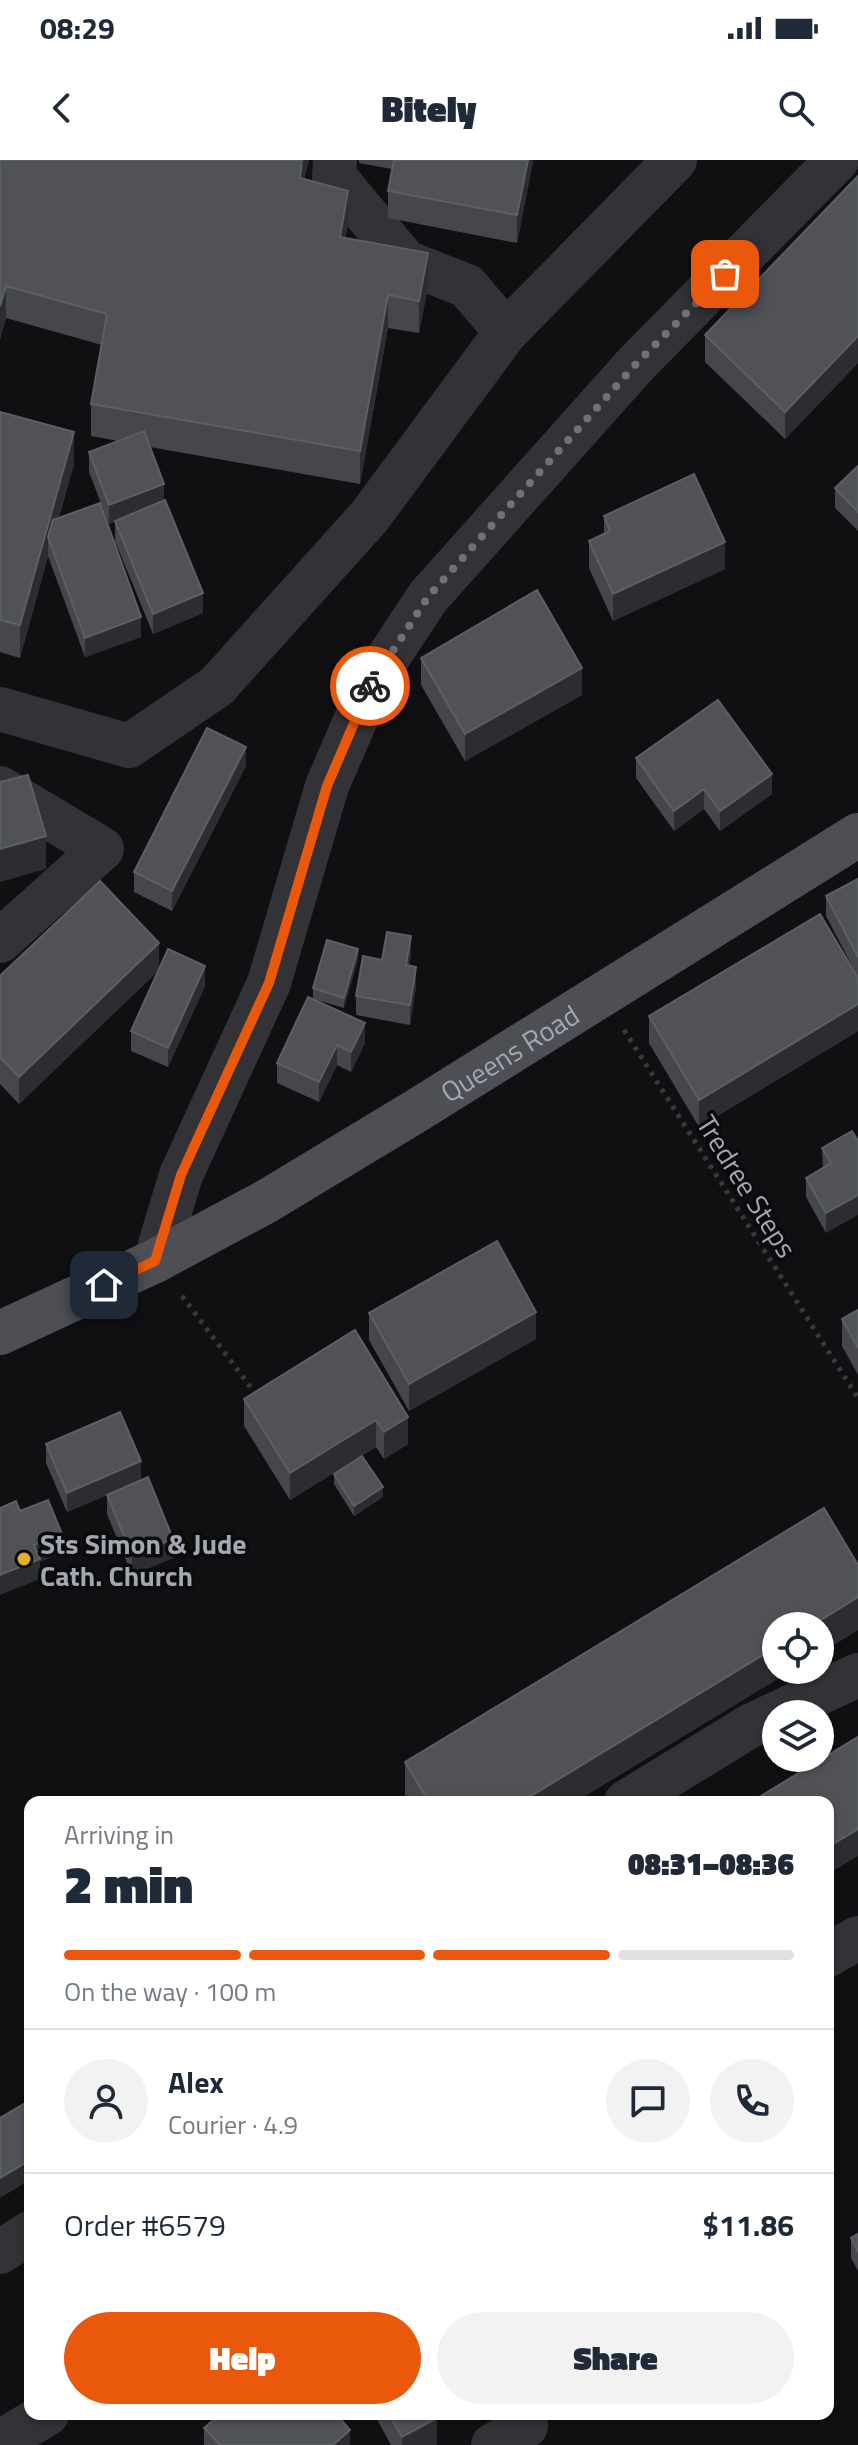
<!DOCTYPE html>
<html lang="en">
<head>
<meta charset="utf-8">
<style>
	body { margin:0; font-family:"Titillium Web",sans-serif; background:#f2f2f3; color:#1f2937; height:100vh; display:flex; flex-direction:column; font-size:30px; white-space:nowrap }
	* { box-sizing:border-box; margin:0 }
	p { font-size:26px; color:#747a83 }
	.icon { flex:none; width:44px; height:44px; fill:none; stroke:currentColor; stroke-width:2; stroke-linecap:round; stroke-linejoin:round }
	.map { position:relative; flex:1; overflow:hidden }
	.drawer { position:absolute; left:24px; top:1636px; width:810px; height:624px; display:flex; flex-direction:column; background:#fff; border-radius:16px; box-shadow:0 2px 6px #0004 }
	.drawer>* { flex:none }
	.controls { position:absolute; left:762px; top:1452px; display:grid; gap:16px }
	.controls a { display:grid; place-items:center; width:72px; height:72px; border-radius:50%; background:#fff; box-shadow:0 2px 6px #0004; font-size:40px }
	.pin { position:absolute; display:grid; place-items:center; width:68px; height:68px; color:#fff; margin:-34px; border-radius:16px; box-shadow:0 4px 12px #0006 }
	.courier { position:absolute; display:grid; place-items:center; width:80px; height:80px; margin:-40px; border:6px solid #ea580c; border-radius:50%; background:#fff; color:#222; box-shadow:0 2px 10px #0007 }
	.overview em { font-style:normal; font-weight:800 }
	.overview div { display:flex; flex-direction:column-reverse }
	.overview { display:flex; align-items:center; justify-content:space-between; height:136px; padding:0 40px }
	h1 { font-size:52px; font-weight:800; line-height:60px }
	.bar { display:grid; grid-template-columns:repeat(4,1fr); gap:12px 8px; align-content:center; height:96px; padding:0 40px }
	.bar i { height:10px; border-radius:6px; background:#e0e1e3 }
	.bar .on { background:#ea580c }
	.bar p { grid-column:span 4 }
	.line { display:flex; align-items:center; gap:20px; padding:0 40px; border-top:2px solid #e0e1e3 }
	.line div { flex:1 }
	.round { display:grid; place-items:center; flex:none; width:84px; height:84px; border-radius:42px; background:#f2f2f3 }
	.cta { display:flex; gap:16px; margin-top:auto; padding:16px 40px }
	.cta a { flex:1; height:92px; border-radius:48px; background:#ea580c; color:#fff; font-size:32px; font-weight:800; line-height:92px; text-align:center }
	.cta a+a { background:#f2f2f3; color:#1f2937 }
	.status { display:flex; justify-content:space-between; align-items:center; height:56px; padding:0 40px; background:#fff; direction:ltr }
	.status svg { height:22px; fill:currentColor }
	header { display:flex; justify-content:space-between; align-items:center; height:104px; padding:0 40px; background:#fff; font-size:36px; font-weight:800 }
	.map>svg:first-child { display:block }
	.lines { fill:none; stroke-linecap:round; stroke-linejoin:round }
	.path { stroke:#38393d; stroke-width:5; stroke-dasharray:4 6; stroke-linecap:butt }
	.minor { stroke:#323237; stroke-width:44 }
	.major { stroke:#4e4f55; stroke-width:44 }
	.wall { fill:#46474d }
	.shaded-wall { fill:#2c2d31 }
	.building { fill:#505258; stroke:#5d5f66; stroke-width:2 }
	.done { stroke:#6f727a; stroke-width:8; stroke-dasharray:0 14.4 }
	.route { stroke:#ea580c; stroke-width:10 }
	.poi-dot { fill:#e7aa33; stroke:#0b0b0d; stroke-width:3 }
	.labels { text-anchor:middle; dominant-baseline:central; stroke-width:7; stroke-linejoin:round; paint-order:stroke }
	.street-label { font-size:28px; fill:#a2a7b2; stroke:#0b0b0d }
	.poi-label { font-size:28px; font-weight:bold; fill:#a2a7b2; stroke:#0b0b0d; text-anchor:start }
</style>
</head>
<body>
<div class="status"><b>08:29</b><svg viewBox="0 0 49 12"><path d="M0 12V9h3v3zM5 12V6h3v6zM10 12V3h3v9zM15 12V0h3v12zM26 1h20v11H26zM47 4h2v5h-2z"/></svg></div>
<header><svg class="icon" aria-label="back" viewBox="0 0 24 24"><path d="M15 5l-7 7 7 7"/></svg>Bitely<svg class="icon" aria-label="search" viewBox="0 0 24 24"><circle cx="10" cy="10" r="6"/><path d="M15 15l6 6"/></svg></header>
<div class="map">
<svg width="858" height="2285" viewBox="0 0 858 2285">
	<rect width="100%" height="100%" fill="#101012"/>
	<g class="lines">
		<path class="path" d="M624 870 858 1238
			M182 1136 258 1237"/>
		<path class="minor" d="M335 0 334 16 406 102 467 126 506 172
			M0 549 129 586 217 526 369 357 506 172 675 0
			M0 628 102 689 0 781
			M155 1101 181 1015 269 823 327 626 372 522 428 437 636 204 837 0
			M626 1642 750 1566 858 1515
			M828 1795 858 1778
			M0 2092 30 2073
			M0 2282 47 2254
			M493 2285 526 2266"/>
		<path class="major" id="s1" d="M0 1173 155 1101 267 1041 416 951 858 675"/>
	</g>
	<path class="wall" d="M0 0H309L304 19 348 64 345 78 428 126 419 173 388 168 360 324 150 287 164 341 203 453 153 474 115 381V362L109 364 89 312V292L118 281 91 276V244L102 185 6 158 0 179Z
		M359 0H533L517 83 388 58V31L392 9 359 3Z
		M858 16V203L785 279 705 202V175Z
		M0 252 74 304 59 357 141 477 85 497 48 396 20 498 0 492Z
		M858 306V371L835 348V328Z
		M604 356 725 409 613 461 589 408V381L604 374Z
		M421 498 582 535 465 601 421 525Z
		M636 598 772 634 720 671 704 649 674 671 636 618Z
		M246 606 172 751 134 732V712Z
		M858 719V817L826 756V736Z
		M411 796 409 805 416 826 410 865 356 855V836L382 800Z
		M358 799 344 848 313 839V828Z
		M159 809 205 826 168 907 131 891V871L158 811 19 944 0 924V816Z
		M858 818V871L699 967 649 883V856Z
		M308 837 365 883 351 912 337 905 319 942 277 923V903Z
		M852 971 826 1073 806 1037V1018L823 1008 822 988Z
		M858 1150V1215L842 1186V1159Z
		M369 1153 536 1179 409 1251 369 1180Z
		M355 1170 408 1284 384 1299 376 1287 290 1340 244 1266V1239Z
		M46 1284 141 1320 173 1398 132 1415 107 1354V1335L67 1352 46 1303Z
		M334 1314 383 1337 354 1356 334 1324Z
		M858 1405V1470L820 1493V1466L776 1510H792L575 1642H409L405 1635V1602Z
		M858 2074V2111L851 2098V2078Z
		M374 2254H435L437 2285H391Z
		M204 2268 350 2285H204Z"/>
	<path class="shaded-wall" d="M302 0H309L302 26 300 18Z
		M528 0H533V3L517 83V55Z
		M348 31V64L340 110V77Z
		M428 93V126L419 173V141Z
		M6 126V158L0 179V146Z
		M388 135V168L360 324V291Z
		M858 176V203L785 279V252Z
		M74 272V304L51 385 48 377V396L20 498V465Z
		M164 324V344L109 364V345Z
		M725 382V409L613 461V434Z
		M203 433V453L153 474V454Z
		M141 457V477L85 497V478Z
		M582 508V535L465 601V574Z
		M246 587V606L172 751V731Z
		M772 614V634L720 671V651Z
		M704 629V649L674 671V651Z
		M46 676V709L0 722V689Z
		M411 776V796L406 824V805Z
		M159 783V810L19 944V917Z
		M358 789V799L344 848V838Z
		M205 806V826L168 907V888Z
		M416 807V826L410 865V845Z
		M858 844V871L699 967V940Z
		M365 863V883L351 912V892Z
		M337 885V905L319 942V922Z
		M858 1035V1055L826 1073V1053Z
		M536 1152V1179L409 1251V1224Z
		M408 1257V1284L384 1299V1272Z
		M376 1260V1287L290 1340V1313Z
		M141 1301V1321L67 1352V1333Z
		M383 1327V1337L354 1356V1346Z
		M62 1374V1393L40 1402V1419L0 1435V1415L34 1385Z
		M173 1379V1398L132 1415V1395Z
		M858 1437V1470L820 1493V1466H811Z
		M776 1487V1510H792L575 1642H521Z
		M858 1669V1696L828 1714V1687Z
		M30 2000V2020L0 2038V2018Z
		M437 2258V2285H402V2277Z
		M350 2270V2285H333Z"/>
	<path class="building" d="M0 0H302L300 18 348 31 340 77 428 93 419 141 388 135 360 291 91 244 107 154 6 126 0 146Z
		M394 0H528L517 55 388 31Z
		M858 16V176L785 252 705 175Z
		M0 252 74 272 20 465 0 460Z
		M144 271 164 324 109 345 89 292Z
		M858 306V352L835 328Z
		M694 314 725 382 613 434 589 381 610 371 604 356Z
		M165 340 203 433 153 454 115 361Z
		M100 343 141 457 85 478 48 377 53 360Z
		M537 430 582 508 465 574 421 498Z
		M718 540 772 614 720 651 704 629 674 651 636 598Z
		M207 568 246 587 172 731 134 712Z
		M28 615 46 676 0 689V622Z
		M858 719V797L826 736Z
		M100 721 159 783 19 917 0 897V816Z
		M820 754 858 818V844L699 940 649 856Z
		M387 772 411 776 406 805 416 807 410 845 356 836 363 796 382 800Z
		M327 780 358 789 344 838 313 828Z
		M168 789 205 806 168 888 131 871Z
		M308 837 365 863 351 892 337 885 319 922 277 903Z
		M852 971 858 981V1035L826 1053 806 1018 831 1003 822 988Z
		M497 1081 536 1152 409 1224 369 1153Z
		M858 1150V1188L842 1159Z
		M355 1170 408 1257 384 1272 376 1260 290 1313 244 1239Z
		M120 1252 141 1301 67 1333 46 1284Z
		M362 1296 383 1327 354 1346 334 1314Z
		M148 1317 173 1379 132 1395 107 1335Z
		M48 1340 62 1374 34 1385 40 1399 0 1415V1348L16 1341 20 1351Z
		M824 1348 858 1405V1437L811 1466H776V1487L521 1642H429L405 1602Z
		M858 1577V1669L828 1687V1642H751Z
		M27 1942 30 1946V2000L0 2018V1958Z
		M858 2074V2092L851 2078Z
		M220 2254H336L350 2270 333 2285H220L204 2268Z
		M389 2254H435L437 2258 402 2277Z"/>
	<g class="lines">
		<path class="done" d="M370 526 428 437 636 204 725 114"/>
		<path class="route" d="M104 1125 155 1101 181 1015 269 823 327 626 370 526"/>
	</g>
	<circle class="poi-dot" cx="24" cy="1399" r="8"/>
	<g class="labels">
		<g class="street-label">
			<text stroke="none"><textPath href="#s1" startOffset="582">Queens Road</textPath></text>
			<text transform="translate(747 1026) rotate(58)">Tredree Steps</text>
		</g>
		<g class="poi-label">
			<text x="40" y="1383">Sts Simon &amp; Jude<tspan x="40" dy="32">Cath. Church</tspan></text>
		</g>
	</g>
</svg>
<div class="controls">
<a><svg class="icon" aria-label="locate" viewBox="0 0 24 24"><circle cx="12" cy="12" r="6"/><path d="M12 2v4M12 18v4M2 12h4M18 12h4"/></svg></a>
<a><svg class="icon" aria-label="layers" viewBox="0 0 24 24"><path d="M12 4l9 5-9 5-9-5zM3 14l9 5 9-5"/></svg></a>
</div>
<div class="pin" style="left:725px;top:114px;background:#ea580c"><svg class="icon" aria-label="bag" viewBox="0 0 24 24"><path d="M5 8h14l-1 12H6zM9 8a3 3 0 0 1 6 0"/></svg></div>
<div class="pin" style="left:104px;top:1125px;background:#1f2937"><svg class="icon" aria-label="home" viewBox="0 0 24 24"><path d="M3 11l9-7 9 7M6 9v11h12V9"/></svg></div>
<div class="courier" style="left:370px;top:526px"><svg class="icon" aria-label="bike" viewBox="0 0 24 24"><circle cx="6" cy="16" r="4"/><circle cx="18" cy="16" r="4"/><path d="M6 16l4-8h5l3 8M10 8l3 8H6M13 5h3"/></svg></div>
<section class="drawer">
<div class="overview"><div><h1>2 min</h1><p>Arriving in</p></div><em>08:31–08:36</em></div>
<div class="bar"><i class="on"></i><i class="on"></i><i class="on"></i><i></i><p>On the way · 100 m</p></div>
<div class="line" style="height:144px"><a class="round"><svg class="icon" aria-label="person" viewBox="0 0 24 24"><circle cx="12" cy="8" r="4"/><path d="M4 21q1-7 8-7t8 7"/></svg></a><div><b>Alex</b><p>Courier · 4.9</p></div><a class="round"><svg class="icon" aria-label="chat" viewBox="0 0 24 24"><path d="M4 5h16v11H9l-5 4z"/></svg></a><a class="round"><svg class="icon" aria-label="phone" viewBox="0 0 24 24"><path d="M5 4h4l2 5-3 2q2 4 5 5l2-3 5 2v4C11 20 4 13 5 4z"/></svg></a></div>
<div class="line" style="height:104px"><div>Order #6579</div><b>$11.86</b></div>
<div class="cta"><a>Help</a><a>Share</a></div>
</section>
</div>
</body>
</html>
